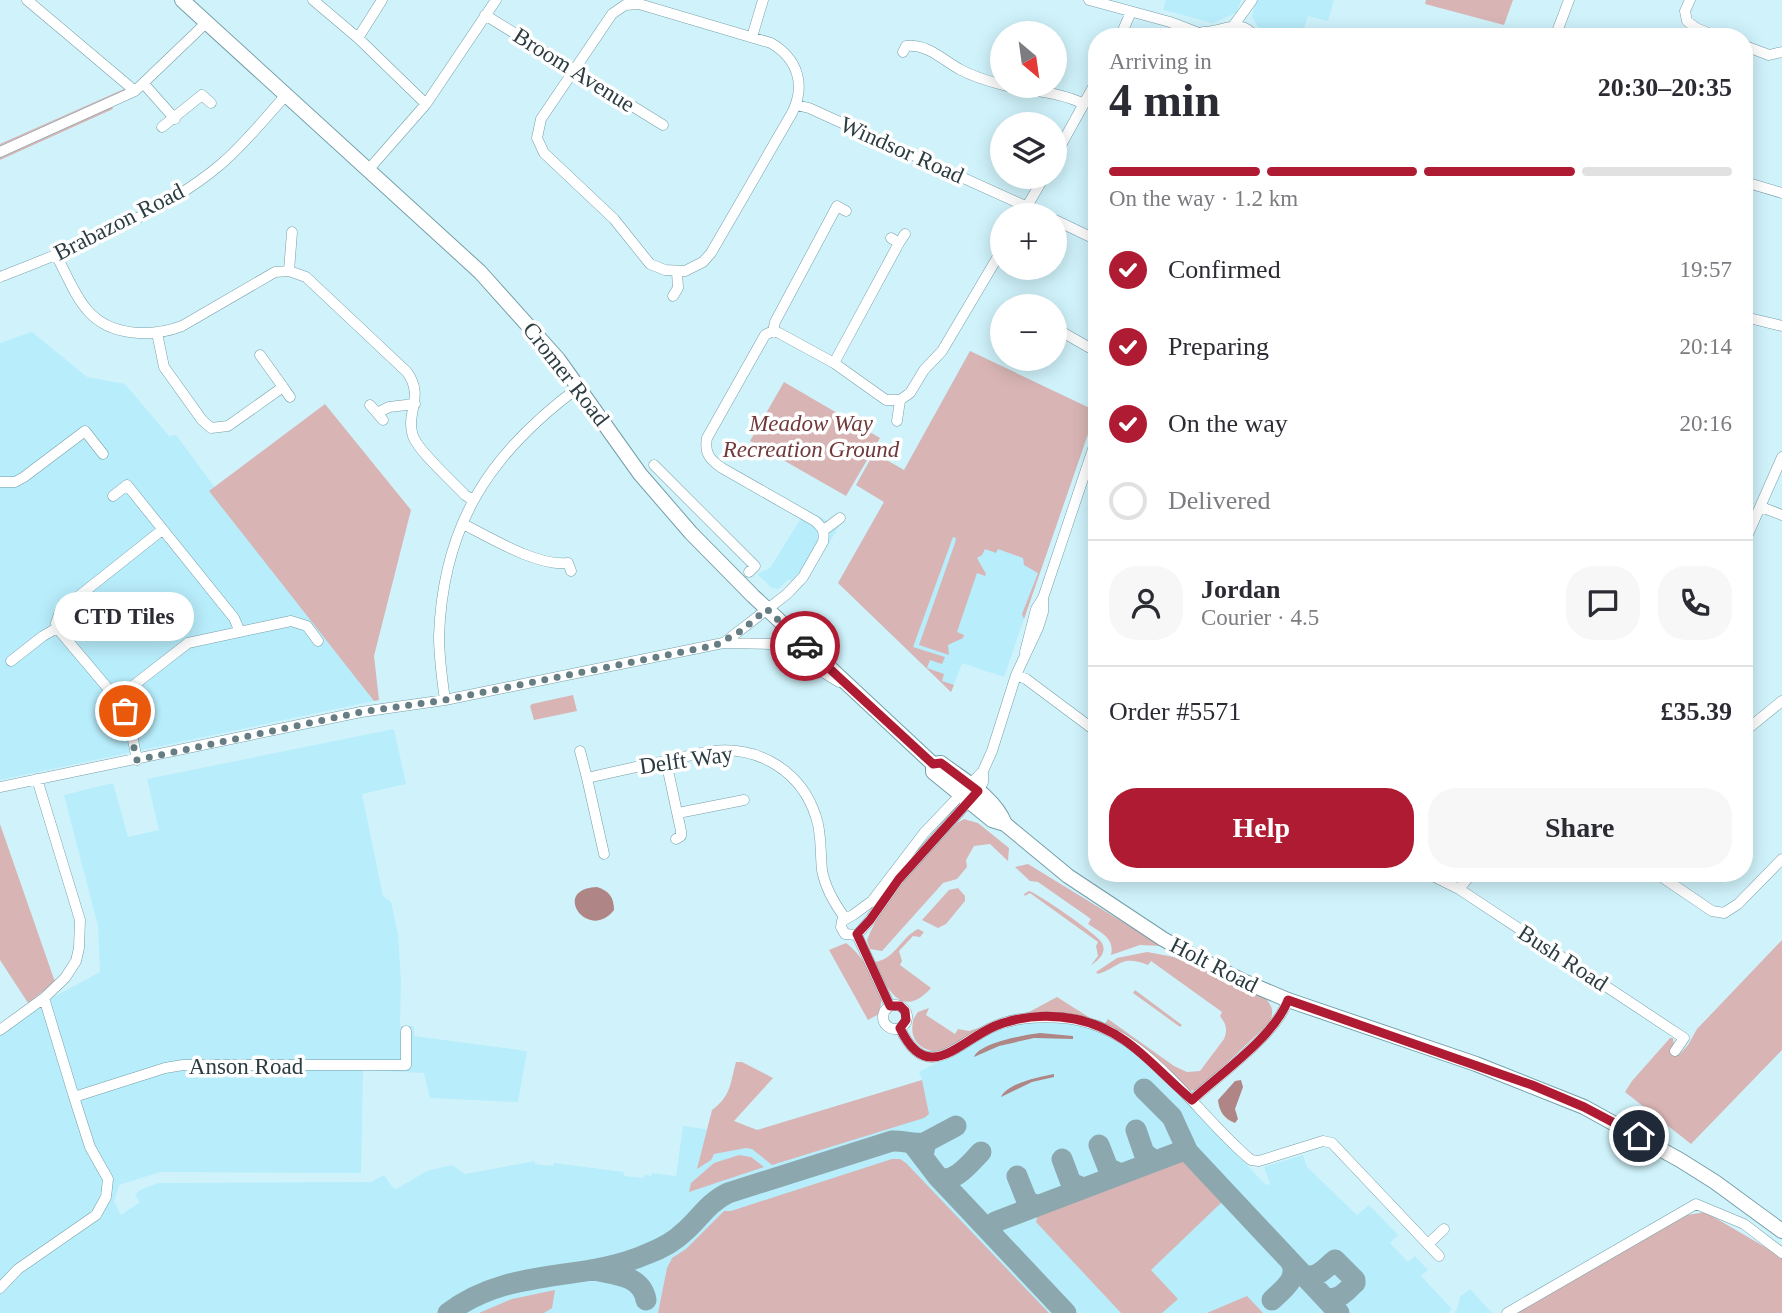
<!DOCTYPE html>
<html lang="en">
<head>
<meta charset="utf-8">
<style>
	body { margin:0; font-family:"Times New Roman",serif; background:#f7f7f7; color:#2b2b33; height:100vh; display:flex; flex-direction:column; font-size:26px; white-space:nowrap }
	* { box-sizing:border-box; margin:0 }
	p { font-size:23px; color:#7c7c81 }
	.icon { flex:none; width:38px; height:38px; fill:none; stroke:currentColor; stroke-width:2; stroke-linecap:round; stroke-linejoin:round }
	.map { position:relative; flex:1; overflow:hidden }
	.panel { position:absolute; left:1088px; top:28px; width:665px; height:854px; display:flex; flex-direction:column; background:#fff; border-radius:28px; box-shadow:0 4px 18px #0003 }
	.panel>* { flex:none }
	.needle { width:46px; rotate:151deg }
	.controls { position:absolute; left:990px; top:21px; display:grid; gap:14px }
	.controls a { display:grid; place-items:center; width:77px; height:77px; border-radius:50%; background:#fff; box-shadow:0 4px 18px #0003; font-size:35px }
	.pin { position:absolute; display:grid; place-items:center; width:60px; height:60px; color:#fff; margin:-30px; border:4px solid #fff; border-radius:50%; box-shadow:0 2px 7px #0007 }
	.courier { position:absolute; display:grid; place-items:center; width:70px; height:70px; margin:-35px; border:5px solid #af1b33; border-radius:50%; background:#fff; color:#222; box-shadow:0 2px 9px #0007 }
	.bubble { position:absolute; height:49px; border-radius:24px; background:#fff; box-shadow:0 4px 18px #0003; font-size:23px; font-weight:600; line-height:49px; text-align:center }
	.head em { font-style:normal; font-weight:600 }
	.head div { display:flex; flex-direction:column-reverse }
	.head { display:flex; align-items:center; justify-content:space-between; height:119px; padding:0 21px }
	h1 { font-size:46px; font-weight:600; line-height:52px }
	.bar { display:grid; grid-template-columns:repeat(4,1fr); gap:10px 7px; align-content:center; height:84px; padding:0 21px }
	.bar i { height:9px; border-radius:5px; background:#e1e1e2 }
	.bar .selected { background:#af1b33 }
	.bar p { grid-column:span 4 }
	.line { display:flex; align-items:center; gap:18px; padding:0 21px; border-top:2px solid #e1e1e2 }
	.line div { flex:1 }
	.round { display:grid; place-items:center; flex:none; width:74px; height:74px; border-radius:28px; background:#f7f7f7 }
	ol { padding:0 21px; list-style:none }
	li { display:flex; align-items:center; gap:21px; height:77px }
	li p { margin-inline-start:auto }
	li .icon { padding:7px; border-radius:50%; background:#af1b33; color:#fff; stroke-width:4 }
	li:last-child { color:#7c7c81 }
	li i { width:38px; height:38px; border:4px solid #e1e1e2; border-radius:50% }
	.cta { display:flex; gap:14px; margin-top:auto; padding:14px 21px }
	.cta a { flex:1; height:80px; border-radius:28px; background:#af1b33; color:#fff; font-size:28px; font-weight:600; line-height:80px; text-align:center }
	.cta a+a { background:#f7f7f7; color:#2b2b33 }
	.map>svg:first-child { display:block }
	.built { fill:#b8edfb }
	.green { fill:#d8b5b4 }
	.water { fill:#af8685 }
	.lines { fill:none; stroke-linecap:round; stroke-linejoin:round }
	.taxiway { stroke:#8ca8ae; stroke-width:21 }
	.minor-casing { stroke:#759ea8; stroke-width:11 }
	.highway-casing { stroke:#759ea8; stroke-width:16 }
	.minor { stroke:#fff; stroke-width:10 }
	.highway { stroke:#fff; stroke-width:14 }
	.done { stroke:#657d83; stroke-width:7; stroke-dasharray:0 12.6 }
	.route { stroke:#af1b33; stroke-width:9 }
	.labels { text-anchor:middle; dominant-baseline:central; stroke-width:7; stroke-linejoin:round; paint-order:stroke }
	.street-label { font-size:23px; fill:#2c3d42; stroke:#fff }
	.park-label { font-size:23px; font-style:italic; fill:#72393a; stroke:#fff }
</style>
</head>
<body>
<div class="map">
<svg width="1782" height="1313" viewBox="0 0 1782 1313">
	<rect width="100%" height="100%" fill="#d0f3fb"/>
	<path class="built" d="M1166 0H1241L1236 13 1213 23 1163 10Z
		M1256 0H1334L1328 21 1308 16 1301 37H1263L1252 16Z
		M32 332 87 377 125 384 169 436 176 435 374 701 0 780V343Z
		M970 351 1096 411 1004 677 962 663 951 692 838 583 884 502 856 485 864 470 874 453 904 470Z
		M806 510 828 521 843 520 801 589 789 579 778 589 772 588 757 574 770 568Z
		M394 729 406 784 362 794 383 896 391 902 398 934 401 981 400 1026H414V1036L527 1051 518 1102 430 1098 424 1073 363 1070 361 1173 160 1172 119 1185 114 1201 121 1215 140 1202 135 1195 140 1190 159 1183 371 1182 384 1175 393 1188 396 1189 427 1171 452 1165 465 1174 535 1161V1164L553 1166 554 1163 624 1172V1176L643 1178 644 1175 651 1176 652 1173 676 1176 683 1126 725 1132 734 1122 758 1130 922 1080 919 1072 1003 1027 1028 1021 1080 1023 1134 1048 1266 1185 1270 1184 1264 1167 1303 1155 1307 1167 1357 1215 1369 1205 1398 1235 1390 1243 1408 1262 1415 1256 1428 1270 1421 1276 1452 1309 1448 1313H0V1026L100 972 98 926 64 795 113 783 128 837 159 830 147 779Z
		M1470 1289 1492 1313H1454L1457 1310 1460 1297Z"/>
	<path class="green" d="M1426 0H1513L1504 25 1425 4Z
		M124 89 129 95 111 103 113 109 0 160V144Z
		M970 351 1096 411 1024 619 1022 614 1038 573 1024 565 1023 558 998 549 996 553 985 549 982 555 977 558 986 574 985 576 977 573 957 632 964 635 963 638 948 645 949 655 919 645 955 543 956 538 953 537 913 647 945 657 942 664 930 660 927 668 944 674 942 681 954 685 951 692 838 583 884 502 856 485 874 453 904 470Z
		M784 382 880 438 846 496 750 441Z
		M325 404 411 510 374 656 379 700 374 701 209 491Z
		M573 695 577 711 534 720 530 706 532 704Z
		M964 819 978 823 1009 848 1008 861 990 844 974 846 966 860 967 867 957 879 943 883 882 951 870 949 867 940C884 897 926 857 957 823Z
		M0 824 55 982 28 1003 0 960Z
		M1028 864 1162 946 1140 945 1111 955C1115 938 1100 932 1088 924L1091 919 1038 882 1030 881 1015 867Z
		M958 888 965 896V901L946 924 938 928 922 920 949 890Z
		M1029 891C1037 893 1100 936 1102 943 1107 953 1099 960 1091 965L1098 956 1096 946 1098 942 1030 893 1025 896 1024 894Z
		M918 929 924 932 920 937 913 936 899 951 902 961 900 965 931 988C901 1021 887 988 874 962 895 960 901 937 918 929Z
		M1782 940V1050L1691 1144 1625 1092 1632 1081 1670 1038H1673L1674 1046 1671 1051 1679 1055 1688 1045 1697 1029Z
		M846 943C860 953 877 979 881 996 882 1001 880 1009 879 1014L868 1020 829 950Z
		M1147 952 1174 957 1265 998C1273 1006 1275 1014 1268 1024L1198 1090 1187 1091 1143 1047 1105 1024 1108 1019 1174 1066 1187 1072 1200 1071 1224 1039C1228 1029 1226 1024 1220 1016L1222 1012 1151 961 1148 965C1121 954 1120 967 1098 974L1096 972 1117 958Z
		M1135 990 1182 1025 1180 1027 1133 993Z
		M1057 997 1098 1023 1023 1016 938 1052C918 1050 908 1038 914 1018L918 1012 929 1008 926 1015 955 1034 958 1029 969 1031 1029 1012Z
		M736 1062H742L773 1078 734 1121 757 1130 922 1080 929 1114 924 1118 772 1165 752 1149 746 1148 714 1154 711 1160 697 1169 712 1110C731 1096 730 1084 736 1062Z
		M739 1155 751 1157 764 1167 689 1192 691 1183 714 1163Z
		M1180 1158 1185 1161 1222 1202 1151 1270 1178 1299 1162 1313H1121L1036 1222 1038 1214 1045 1208Z
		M892 1159H900L906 1163 1049 1313H658L667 1268 672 1258 686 1249 724 1211H731Z
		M1705 1212 1782 1257V1313H1513L1681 1216Z
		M555 1290 552 1308 544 1313H479L512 1299Z
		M1247 1296 1263 1313H1207Z"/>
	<path class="water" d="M597 887C609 891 614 897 614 910 588 943 550 889 597 887Z
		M1040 1033 1073 1036V1039L1034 1038 999 1046 974 1057C979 1043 1024 1035 1040 1033Z
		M1054 1074V1077L1032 1082 1001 1097C1008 1083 1039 1077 1054 1074Z
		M1241 1080 1243 1087 1235 1109 1238 1119 1235 1123C1224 1119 1219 1111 1218 1100L1235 1081Z"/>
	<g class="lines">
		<path class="taxiway" d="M1144 1089 1172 1117 1188 1152
			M1136 1130 1144 1153 1155 1161
			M912 1143 938 1177 1066 1313
			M1099 1145 1108 1168 1120 1174
			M923 1155 926 1142 956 1126
			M1062 1159 1071 1183 1083 1188
			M1017 1176 1027 1201 1037 1206
			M938 1177C954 1185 970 1163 981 1152
			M993 1235 992 1226 995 1222 1182 1151 1188 1152 1339 1313
			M599 1271C619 1275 642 1277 646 1300
			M1303 1275C1317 1280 1325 1268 1335 1260L1355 1280V1283C1346 1291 1338 1303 1324 1297
			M1272 1300C1283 1289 1299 1279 1291 1262
			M448 1313C510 1266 581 1283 647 1254 660 1249 674 1242 684 1232 699 1219 709 1202 728 1193L892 1141C904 1140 915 1146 926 1142"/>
		<defs>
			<path id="minor" d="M27 0 135 91
				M313 0 358 38 426 104
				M1089 0 1170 22 1209 37
				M1690 0 1685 11 1687 21 1696 28 1718 37
				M639 4 771 43C798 59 806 85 792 113L711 253 703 262 685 271 665 270 650 264 614 219 544 153 537 138 541 119 612 14 625 5Z
				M485 15 663 125
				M1234 25 1252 0
				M1203 32C1225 32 1240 16 1255 37
				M752 37 763 0
				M1120 37 1131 12
				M1555 37 1569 0
				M358 38 382 0
				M1745 46 1769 55 1782 52
				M903 52 906 46C929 44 942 60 961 70 974 77 988 81 1003 85
				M144 84 175 119
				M1007 86C1032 91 1060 92 1084 104
				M796 105 809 108 1045 215
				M162 127 202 95 211 103
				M0 152 135 91 207 22
				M1055 156 1097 80
				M369 169 426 104 496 0
				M1745 182 1782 193
				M1022 215 1044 177
				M1055 220 1097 240
				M899 243 905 234
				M56 255C66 273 75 297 89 312 112 337 153 337 182 326L275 272 289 271 306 277 407 372C425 397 405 413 413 436 418 451 453 482 465 495L473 500
				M289 271 292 232
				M0 277C74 248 159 216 220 165 245 144 265 118 287 94
				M673 296 678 288 677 272
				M1745 317 1782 326
				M1055 328 1097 352
				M773 331 775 322 837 206 846 211
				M157 333 164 367 202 420 211 428 228 426 283 387 290 397
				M260 355 283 387
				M834 363 899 243 891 238
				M370 405 377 413
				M383 420 377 413 389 407 415 404
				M897 421 900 400
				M654 465 755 566 749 572
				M0 482H15L24 477 85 431 103 454
				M113 496 127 485 234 618 240 632
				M1761 507 1782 515
				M463 524C489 537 538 567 568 563L571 571
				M824 530 840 518
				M1745 541 1782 457
				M57 628 122 705 130 725 137 760
				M726 641 787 594 803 577 823 542C825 532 823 528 815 521L722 468C710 460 704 453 707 438L765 335 773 331 779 333 834 363 886 400H900L910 393 924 370 942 351 1003 248
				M1025 652 1036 609 1043 598 1097 437
				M11 661 43 636 57 628 56 623 60 611 162 530
				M1016 675 1026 679 1097 732
				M116 699 188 643 291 621 307 626 318 641
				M445 700C442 679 439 657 439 636 443 523 491 452 579 387
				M1745 731 1782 701
				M580 751 587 778
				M666 761 681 831V836L676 839
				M0 787 361 712 445 700 723 643 770 644 790 652 839 682
				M678 813 744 800
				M604 854 587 778C613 772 639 766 666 761 681 758 697 753 713 751 760 746 802 772 816 817 822 834 820 852 822 870 825 888 834 903 845 918
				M1427 873 1459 889 1684 1038 1675 1051
				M1656 873 1712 911 1724 913 1738 904 1782 859
				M1459 889 1472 873
				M857 935 845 934 841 927 842 921 853 915 872 901 924 833 983 771 992 751 1016 675 1038 628 1043 612V598
				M857 935 870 920 899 879 978 791 983 782V771
				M857 935 890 1006
				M44 998 74 1097
				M883 1017a12 12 0 1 1 24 0a12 12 0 1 1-24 0Z
				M900 1028C927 1086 957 1042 995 1026 1016 1017 1040 1016 1063 1018 1144 1024 1193 1112 1251 1160L1259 1161 1323 1141 1332 1143 1439 1256
				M0 1030 44 998 65 978 76 961 79 948 80 920 37 779
				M1192 1100C1221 1073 1275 1036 1288 1000
				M1428 1244 1444 1229
				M0 1288 18 1269 96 1215 106 1197 108 1179 90 1147 74 1097 165 1068 183 1065H406V1031
				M1507 1313 1696 1204 1744 1224 1782 1253"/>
			<path id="highway" d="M182 0 480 272 558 359 640 474 691 533 753 596 933 764V772L992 820 1005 824 1068 876 1163 939 1199 959 1243 981 1288 1000 1476 1064 1584 1107 1680 1160 1715 1182 1782 1231
				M933 764 941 763C963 780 995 797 1005 824"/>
		</defs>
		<use href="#minor" class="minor-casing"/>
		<use href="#highway" class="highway-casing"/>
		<use href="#minor" class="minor"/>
		<use href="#highway" class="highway"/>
	</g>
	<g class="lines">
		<path class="done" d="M125 711 137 760 361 712 445 700 716 645 741 631 767 609 805 646"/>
		<path class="route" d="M805 646 933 764 941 763 978 791 899 879 870 920 857 934 890 1006H900L905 1011 906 1020 900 1028C927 1086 958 1042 995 1026 1020 1016 1049 1014 1075 1019 1129 1030 1152 1067 1192 1100 1221 1073 1274 1037 1288 1000L1532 1085 1584 1107 1639 1136"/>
	</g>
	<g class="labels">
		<g class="street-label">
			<text transform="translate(574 70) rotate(32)">Broom Avenue</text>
			<text transform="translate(902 150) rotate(24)">Windsor Road</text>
			<text transform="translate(119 222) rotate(-27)">Brabazon Road</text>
			<text transform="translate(566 374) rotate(52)">Cromer Road</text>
			<text transform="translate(686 760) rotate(-8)">Delft Way</text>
			<text transform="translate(1563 958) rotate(33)">Bush Road</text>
			<text transform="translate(1214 965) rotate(27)">Holt Road</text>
			<text x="246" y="1066">Anson Road</text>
		</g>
		<g class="park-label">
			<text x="811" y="423">Meadow Way<tspan x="811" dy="26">Recreation Ground</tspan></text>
		</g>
	</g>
</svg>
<div class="controls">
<a><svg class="needle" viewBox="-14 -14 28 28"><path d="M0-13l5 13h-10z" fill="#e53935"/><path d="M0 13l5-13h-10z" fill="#7c7c81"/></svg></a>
<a><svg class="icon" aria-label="layers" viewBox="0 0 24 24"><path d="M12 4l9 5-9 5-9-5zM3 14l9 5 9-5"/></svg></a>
<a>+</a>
<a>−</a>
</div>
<div class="pin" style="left:125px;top:711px;background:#ea580c"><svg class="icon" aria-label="bag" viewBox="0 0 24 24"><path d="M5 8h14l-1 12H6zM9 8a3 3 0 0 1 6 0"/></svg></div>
<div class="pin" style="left:1639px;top:1136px;background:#1f2937"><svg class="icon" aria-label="home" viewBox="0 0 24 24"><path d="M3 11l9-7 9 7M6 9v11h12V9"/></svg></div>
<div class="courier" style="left:805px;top:646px"><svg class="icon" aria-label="car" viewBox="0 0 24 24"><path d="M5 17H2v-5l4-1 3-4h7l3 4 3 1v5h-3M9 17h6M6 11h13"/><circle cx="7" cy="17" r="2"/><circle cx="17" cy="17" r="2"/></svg></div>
<div class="bubble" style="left:54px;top:592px;width:140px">CTD Tiles</div>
<section class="panel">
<div class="head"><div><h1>4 min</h1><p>Arriving in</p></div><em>20:30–20:35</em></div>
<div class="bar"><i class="selected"></i><i class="selected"></i><i class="selected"></i><i></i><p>On the way · 1.2 km</p></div>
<ol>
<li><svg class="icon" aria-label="check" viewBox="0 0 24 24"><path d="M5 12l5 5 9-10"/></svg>Confirmed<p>19:57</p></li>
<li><svg class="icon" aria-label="check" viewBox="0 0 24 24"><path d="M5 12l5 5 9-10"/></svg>Preparing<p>20:14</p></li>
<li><svg class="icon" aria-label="check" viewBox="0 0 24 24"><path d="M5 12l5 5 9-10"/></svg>On the way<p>20:16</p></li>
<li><i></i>Delivered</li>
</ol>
<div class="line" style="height:126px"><a class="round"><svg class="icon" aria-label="person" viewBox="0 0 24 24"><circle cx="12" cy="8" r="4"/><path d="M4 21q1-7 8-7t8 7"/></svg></a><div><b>Jordan</b><p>Courier · 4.5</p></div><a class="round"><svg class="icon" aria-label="chat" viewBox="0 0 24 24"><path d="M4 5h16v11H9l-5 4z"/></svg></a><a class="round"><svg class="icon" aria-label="phone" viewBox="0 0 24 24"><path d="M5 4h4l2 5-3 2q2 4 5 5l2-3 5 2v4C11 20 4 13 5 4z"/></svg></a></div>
<div class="line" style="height:91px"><div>Order #5571</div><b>£35.39</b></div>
<div class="cta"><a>Help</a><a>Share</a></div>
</section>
</div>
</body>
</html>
